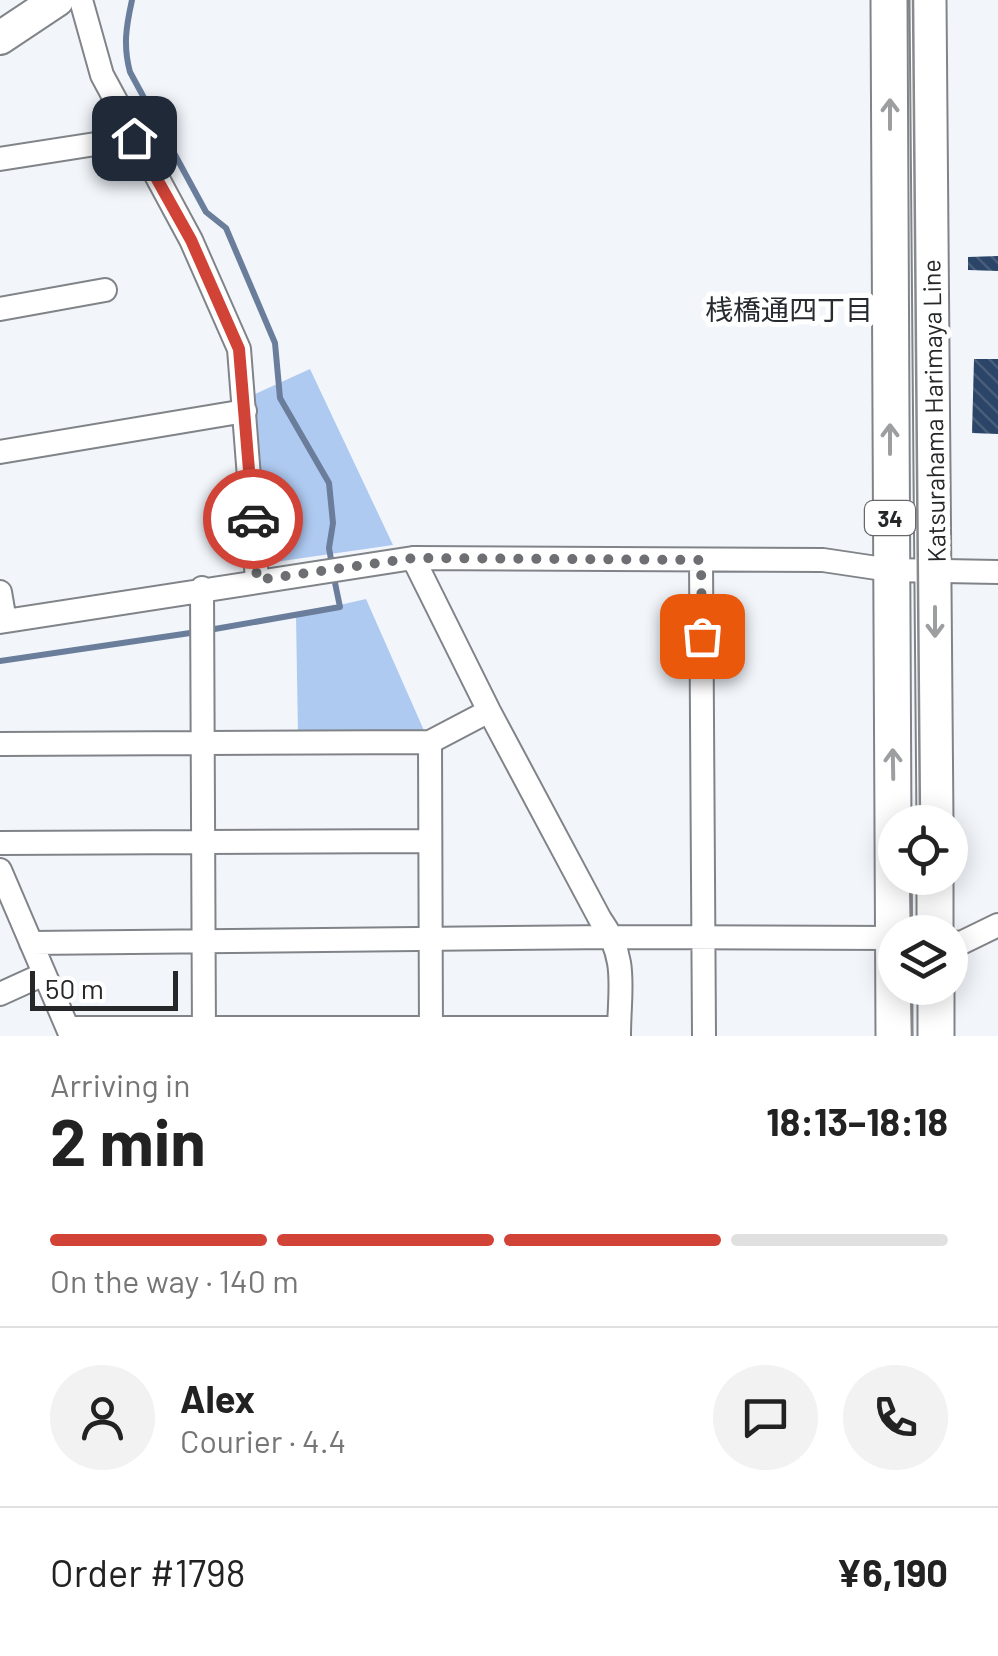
<!DOCTYPE html>
<html lang="en">
<head>
<meta charset="utf-8">
<style>
	body { margin:0; font-family:Barlow,"Noto Sans JP",sans-serif; background:#f2f2f2; color:#222; height:100vh; display:flex; flex-direction:column; font-size:38px; white-space:nowrap }
	* { box-sizing:border-box; margin:0 }
	p { font-size:32px; color:#767676 }
	.icon { flex:none; width:55px; height:55px; fill:none; stroke:currentColor; stroke-width:2; stroke-linecap:round; stroke-linejoin:round }
	.map { position:relative; height:1036px; overflow:hidden }
	.details { display:flex; flex-direction:column; background:#fff; flex:1 }
	.details>* { flex:none }
	.fabs { position:absolute; left:878px; top:805px; display:grid; gap:20px }
	.fabs a { display:grid; place-items:center; width:90px; height:90px; border-radius:50%; background:#fff; box-shadow:0 5px 25px #0003; font-size:50px }
	.scale { position:absolute; left:30px; bottom:25px; width:148px; box-sizing:border-box; padding-left:10px; border:5px solid #262729; border-top:0; font-size:28px; line-height:35px; white-space:nowrap; color:#262729; -webkit-text-stroke:8px #fff; paint-order:stroke }
	.pin { position:absolute; display:grid; place-items:center; width:85px; height:85px; color:#fff; margin:-42px; border-radius:20px; box-shadow:0 5px 15px #0006 }
	.courier { position:absolute; display:grid; place-items:center; width:100px; height:100px; margin:-50px; border:8px solid #d14337; border-radius:50%; background:#fff; color:#222; box-shadow:0 2px 12px #0007 }
	.summary em { font-style:normal; font-weight:700 }
	.summary div { display:flex; flex-direction:column-reverse }
	.summary { display:flex; align-items:center; justify-content:space-between; height:170px; padding:0 50px }
	h1 { font-size:65px; font-weight:700; line-height:75px }
	.bar { display:grid; grid-template-columns:repeat(4,1fr); gap:15px 10px; align-content:center; height:120px; padding:0 50px }
	.bar i { height:12px; border-radius:8px; background:#e0e0e0 }
	.bar .on { background:#d14337 }
	.bar p { grid-column:span 4 }
	.line { display:flex; align-items:center; gap:25px; padding:0 50px; border-top:2px solid #e0e0e0 }
	.line div { flex:1 }
	.round { display:grid; place-items:center; flex:none; width:105px; height:105px; border-radius:52px; background:#f2f2f2 }
	.map>svg:first-child { display:block }
	.green { fill:#aecaf1 }
	.lines { fill:none; stroke-linecap:round; stroke-linejoin:round }
	.stream { stroke:#6a7e9c; stroke-width:6 }
	.building { fill:url(#building-back-hatch) }
	.street-casing { stroke:#808488; stroke-width:26 }
	.secondary-casing { stroke:#808488; stroke-width:36 }
	.primary-casing { stroke:#808488; stroke-width:39 }
	.street { stroke:#fff; stroke-width:22 }
	.secondary { stroke:#fff; stroke-width:32 }
	.primary { stroke:#fff; stroke-width:35 }
	.tram { stroke:#888a8e; stroke-width:2.5 }
	.oneway { stroke:#9d9e9f }
	.done { stroke:#6d6f72; stroke-width:10; stroke-dasharray:0 18 }
	.route { stroke:#d14337; stroke-width:12 }
	.labels { text-anchor:middle; dominant-baseline:central; stroke-width:10; stroke-linejoin:round; paint-order:stroke }
	.shield { fill:#fff; stroke:#676869; stroke-width:2.5 }
	.shield-label { font-size:22px; font-weight:bold; fill:#262729 }
	.street-label { font-size:25px; fill:#262729; stroke:#fff }
	.neighbourhood-label { font-size:28px; fill:#272a2e; stroke:#fff }
</style>
</head>
<body>
<div class="map">
<svg width="998" height="1036" viewBox="0 0 998 1036">
	<defs>
		<pattern id="building-back-hatch" width="6" height="6" patternUnits="userSpaceOnUse" patternTransform="scale(2.5)"><rect width="6" height="6" fill="#2b4568"/><path d="M-1 5l2 2M0 0l6 6M5-1l2 2" fill="none" stroke="#485d79"/></pattern>
	</defs>
	<rect width="100%" height="100%" fill="#f2f6fb"/>
	<path class="green" d="M310 369 393 545 268 563 253 395Z
		M366 599 426 735 298 736 296 615Z"/>
	<g class="lines">
		<path class="stream" d="M132 0C126 27 123 46 130 72L206 212 226 228 275 343 280 398 329 483 333 523 329 548 332 565
			M209 630 340 607 334 578
			M0 661 197 632"/>
	</g>
	<path class="building" d="M998 256V271L968 270V257Z
		M974 359H998V434L972 433Z"/>
	<g class="lines">
		<defs>
			<path id="street" d="M81 0 102 75 191 240 239 349 257 580
				M0 159 134 138
				M0 309 105 290
				M0 452 245 411
				M413 558 489 711 600 919C629 959 619 989 619 1036
				M701 560 704 1036
				M202 588 204 1036
				M0 592 5 621
				M0 622 413 558 823 560 890 570 998 572
				M430 742 489 711
				M0 744 430 742 431 1036
				M0 843 430 841
				M0 870 71 1036
				M950 942 961 943 998 925
				M31 943 613 937 895 938
				M0 994 44 974
				M68 1028H619"/>
			<path id="secondary" d="M0 38 57 0"/>
			<path id="primary" d="M889 0 894 1036
				M928 0 935 822
				M935 878V932
				M936 988V1036"/>
		</defs>
		<use href="#street" class="street-casing"/>
		<use href="#secondary" class="secondary-casing"/>
		<use href="#primary" class="primary-casing"/>
		<use href="#street" class="street"/>
		<use href="#secondary" class="secondary"/>
		<use href="#primary" class="primary"/>
		<path class="tram" d="M913 0 920 822
			M910 878 911 932
			M911 988 912 1036"/>
	</g>
	<defs><path id="oneway-shaft" d="M-6 0H5M1.5-3L5.5 0L1.5 3" fill="none" stroke-width="1.6" stroke-linecap="round" stroke-linejoin="round" transform="scale(2.5)"/></defs>
	<g class="oneway">
		<use href="#oneway-shaft" transform="translate(890 114) rotate(-90)"/>
		<use href="#oneway-shaft" transform="translate(890 439) rotate(-90)"/>
		<use href="#oneway-shaft" transform="translate(935 622) rotate(90)"/>
		<use href="#oneway-shaft" transform="translate(893 764) rotate(-91)"/>
	</g>
	<g class="lines">
		<path class="done" d="M253 519 257 580 414 558 701 560 702 636"/>
		<path class="route" d="M134 138 191 240 239 349 253 519"/>
	</g>
	<g class="labels">
		<rect class="shield" x="865" y="501" width="50" height="34" rx="8"/>
		<g class="shield-label">
			<text x="890" y="518">34</text>
		</g>
		<g class="street-label">
			<text transform="translate(933 411) rotate(-91)">Katsurahama Harimaya Line</text>
		</g>
		<g class="neighbourhood-label">
			<text x="789" y="309">桟橋通四丁目</text>
		</g>
	</g>
</svg>
<div class="fabs">
<a><svg class="icon" aria-label="locate" viewBox="0 0 24 24"><circle cx="12" cy="12" r="6"/><path d="M12 2v4M12 18v4M2 12h4M18 12h4"/></svg></a>
<a><svg class="icon" aria-label="layers" viewBox="0 0 24 24"><path d="M12 4l9 5-9 5-9-5zM3 14l9 5 9-5"/></svg></a>
</div>
<div class="scale">50 m</div>
<div class="pin" style="left:702px;top:636px;background:#ea580c"><svg class="icon" aria-label="bag" viewBox="0 0 24 24"><path d="M5 8h14l-1 12H6zM9 8a3 3 0 0 1 6 0"/></svg></div>
<div class="pin" style="left:134px;top:138px;background:#1f2937"><svg class="icon" aria-label="home" viewBox="0 0 24 24"><path d="M3 11l9-7 9 7M6 9v11h12V9"/></svg></div>
<div class="courier" style="left:253px;top:519px"><svg class="icon" aria-label="car" viewBox="0 0 24 24"><path d="M5 17H2v-5l4-1 3-4h7l3 4 3 1v5h-3M9 17h6M6 11h13"/><circle cx="7" cy="17" r="2"/><circle cx="17" cy="17" r="2"/></svg></div>
</div>
<section class="details">
<div class="summary"><div><h1>2 min</h1><p>Arriving in</p></div><em>18:13–18:18</em></div>
<div class="bar"><i class="on"></i><i class="on"></i><i class="on"></i><i></i><p>On the way · 140 m</p></div>
<div class="line" style="height:180px"><a class="round"><svg class="icon" aria-label="person" viewBox="0 0 24 24"><circle cx="12" cy="8" r="4"/><path d="M4 21q1-7 8-7t8 7"/></svg></a><div><b>Alex</b><p>Courier · 4.4</p></div><a class="round"><svg class="icon" aria-label="chat" viewBox="0 0 24 24"><path d="M4 5h16v11H9l-5 4z"/></svg></a><a class="round"><svg class="icon" aria-label="phone" viewBox="0 0 24 24"><path d="M5 4h4l2 5-3 2q2 4 5 5l2-3 5 2v4C11 20 4 13 5 4z"/></svg></a></div>
<div class="line" style="height:130px"><div>Order #1798</div><b>¥6,190</b></div>
</section>
</body>
</html>
